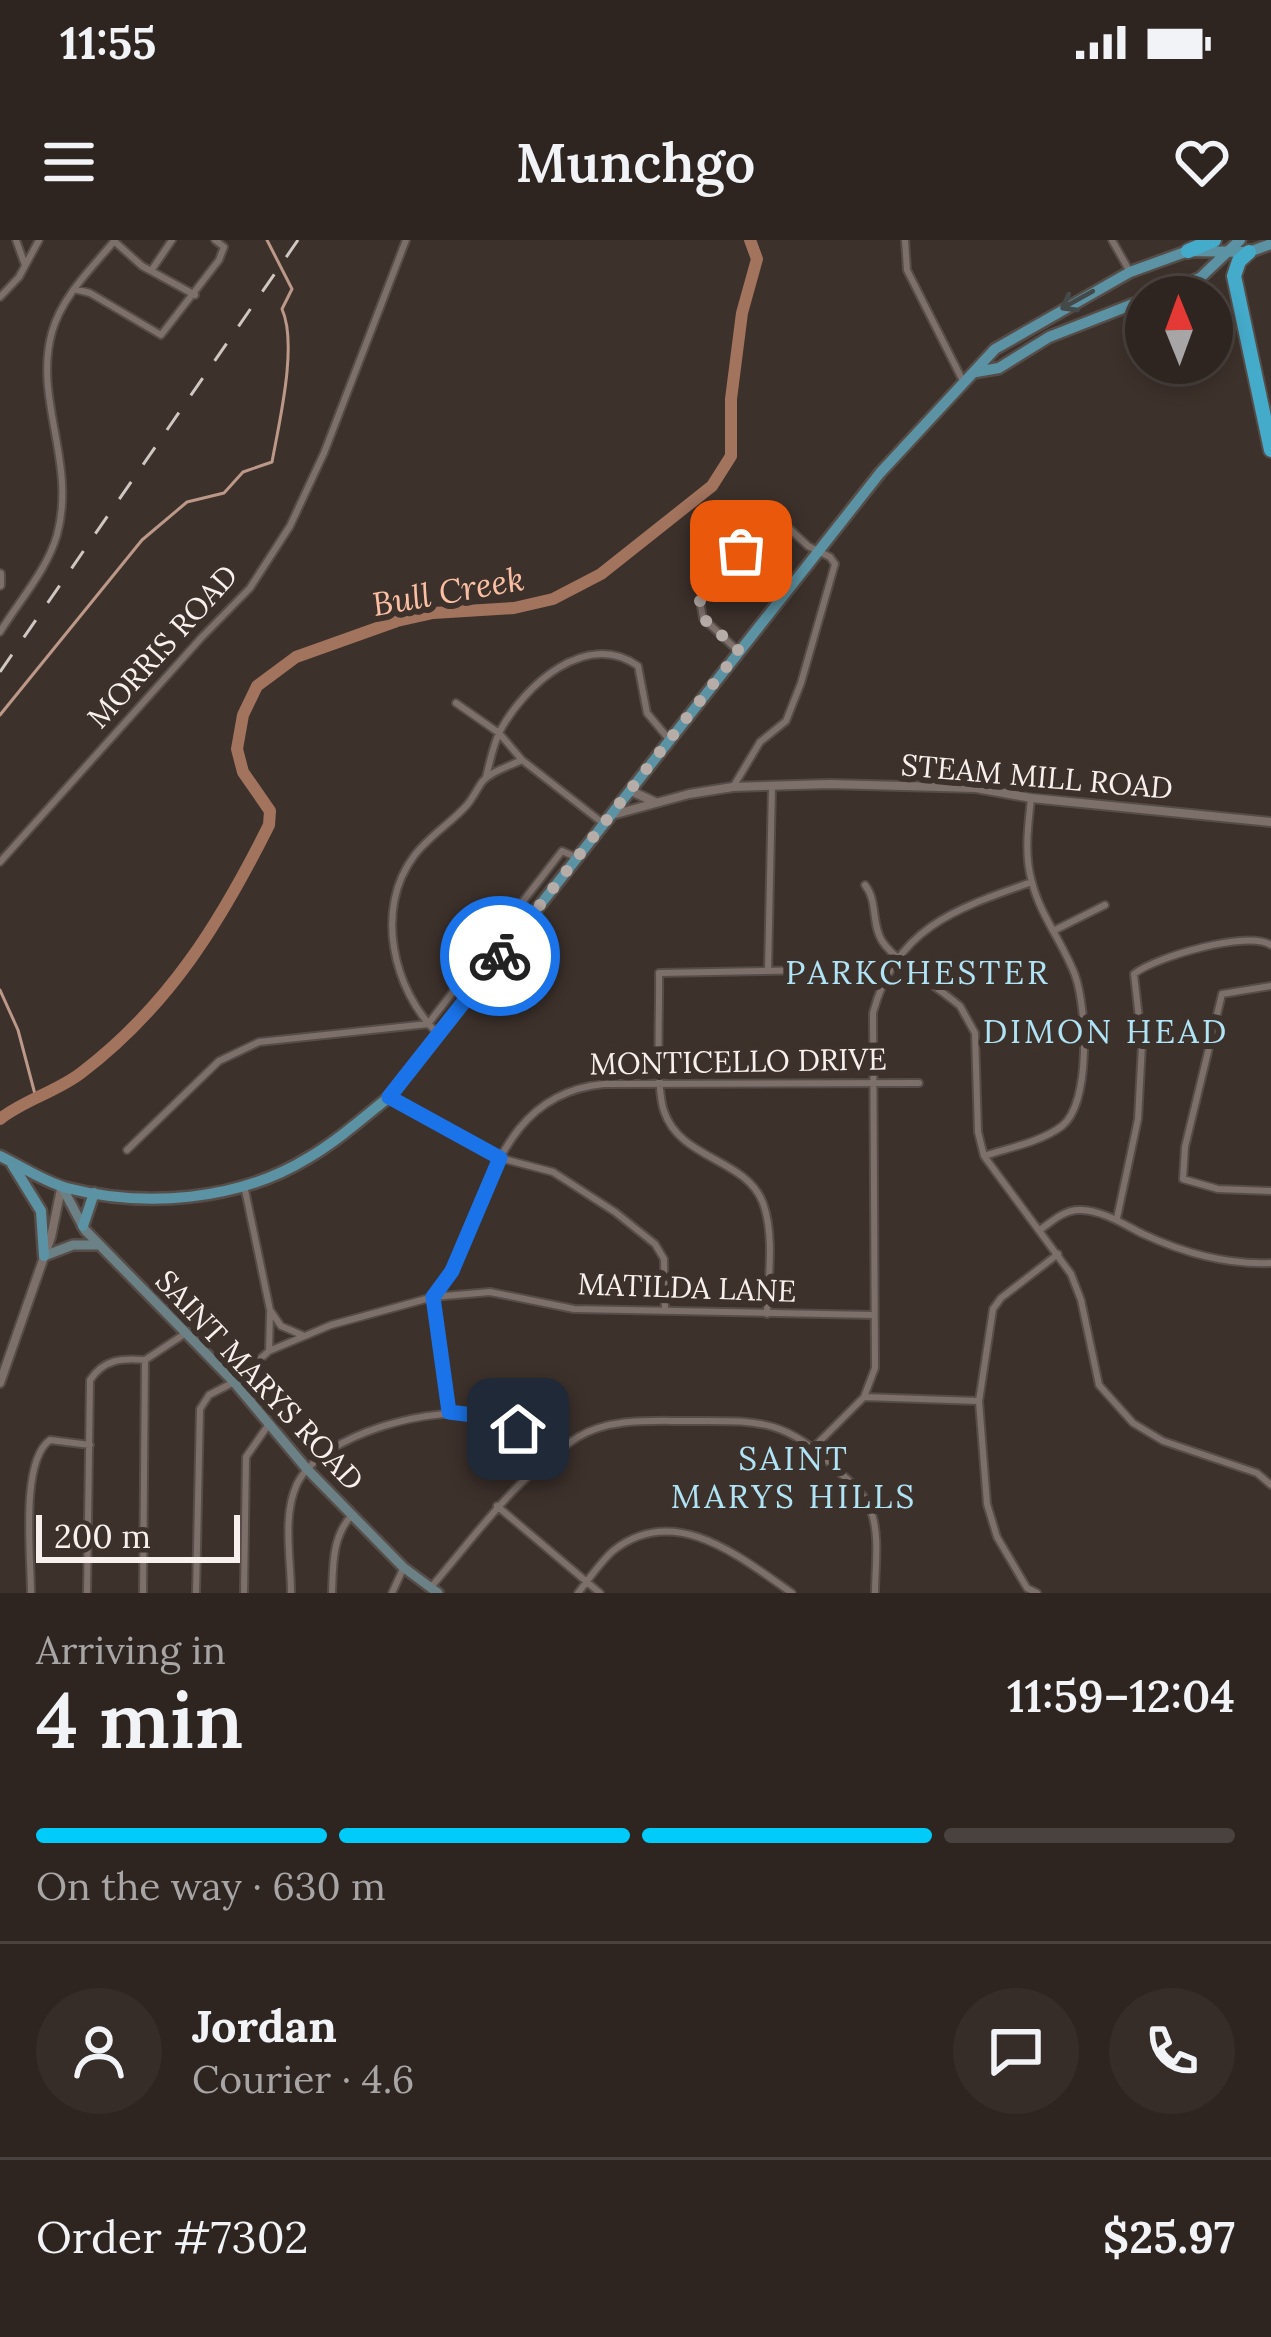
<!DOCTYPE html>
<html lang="en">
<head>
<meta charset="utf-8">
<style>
	body { margin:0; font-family:Lora,serif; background:#362d29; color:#f1f3f6; height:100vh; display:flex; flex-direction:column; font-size:45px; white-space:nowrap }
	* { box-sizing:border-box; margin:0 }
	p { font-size:39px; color:#a7a5a5 }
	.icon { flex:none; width:66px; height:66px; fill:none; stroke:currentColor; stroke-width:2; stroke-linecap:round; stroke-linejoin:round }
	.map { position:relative; height:1353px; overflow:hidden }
	.panel { display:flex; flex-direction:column; background:#2e2520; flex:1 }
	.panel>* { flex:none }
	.needle { width:78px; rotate:359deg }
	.fabs { position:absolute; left:1125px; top:36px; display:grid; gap:24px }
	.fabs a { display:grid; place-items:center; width:108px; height:108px; border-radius:50%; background:#2e2520; box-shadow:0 6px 18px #0003,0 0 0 3px #49423e; font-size:60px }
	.scale { position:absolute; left:36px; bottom:30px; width:204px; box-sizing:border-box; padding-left:12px; border:6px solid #f8f0ec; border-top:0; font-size:33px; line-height:42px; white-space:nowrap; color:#f8f0ec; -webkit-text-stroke:9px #3d312b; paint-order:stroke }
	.pin { position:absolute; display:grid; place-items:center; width:102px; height:102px; color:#fff; margin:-51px; border-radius:24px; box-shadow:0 6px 18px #0006 }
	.courier { position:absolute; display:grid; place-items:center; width:120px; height:120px; margin:-60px; border:9px solid #1a73e8; border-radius:50%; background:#fff; color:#222; box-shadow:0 3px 15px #0007 }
	.overview em { font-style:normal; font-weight:600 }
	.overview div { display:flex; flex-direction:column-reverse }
	.overview { display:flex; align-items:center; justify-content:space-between; height:204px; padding:0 36px }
	h1 { font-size:78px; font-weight:600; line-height:90px }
	.bar { display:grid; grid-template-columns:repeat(4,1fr); gap:18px 12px; align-content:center; height:144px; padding:0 36px }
	.bar i { height:15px; border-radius:9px; background:#49423e }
	.bar .on { background:#00cbf9 }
	.bar p { grid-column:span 4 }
	.line { display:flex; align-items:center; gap:30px; padding:0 36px; border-top:3px solid #49423e }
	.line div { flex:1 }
	.round { display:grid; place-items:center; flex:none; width:126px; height:126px; border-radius:63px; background:#362d29 }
	.status { display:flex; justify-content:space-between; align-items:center; height:84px; padding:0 60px; background:#2e2520; direction:ltr }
	.status svg { height:33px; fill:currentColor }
	header { display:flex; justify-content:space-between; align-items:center; height:156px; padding:0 36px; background:#2e2520; font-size:54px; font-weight:600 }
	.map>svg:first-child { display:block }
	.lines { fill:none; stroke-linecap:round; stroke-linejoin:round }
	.stream { stroke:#bc9888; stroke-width:3 }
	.river { stroke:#a2735d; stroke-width:12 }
	.minor-casing { stroke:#564d48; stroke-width:10 }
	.tertiary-casing { stroke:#564d48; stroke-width:12 }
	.secondary-casing { stroke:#564d48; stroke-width:14 }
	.primary-casing { stroke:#564d48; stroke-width:15 }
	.motorway-casing { stroke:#564d48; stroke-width:18 }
	.minor { stroke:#7d6f69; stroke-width:6 }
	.tertiary { stroke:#7d6f69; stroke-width:8 }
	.secondary { stroke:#6c8186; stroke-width:9 }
	.primary { stroke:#5b93a4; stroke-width:10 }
	.motorway { stroke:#45abcb; stroke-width:14 }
	.rail { stroke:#cfc7c2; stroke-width:3; stroke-dasharray:21 21; stroke-linecap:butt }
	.oneway { stroke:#444a49 }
	.done { stroke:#b7ada8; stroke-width:12; stroke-dasharray:0 21.6 }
	.route { stroke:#1a73e8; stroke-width:15 }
	.labels { text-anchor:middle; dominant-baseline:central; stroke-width:12; stroke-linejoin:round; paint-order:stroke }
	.street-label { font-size:30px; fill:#f8f0ec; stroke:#3d312b }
	.water-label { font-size:33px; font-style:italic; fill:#fbbfa4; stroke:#3d312b }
	.neighbourhood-label { font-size:33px; letter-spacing:3px; fill:#afe3f6; stroke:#3d312b }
</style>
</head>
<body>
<div class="status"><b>11:55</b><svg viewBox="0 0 49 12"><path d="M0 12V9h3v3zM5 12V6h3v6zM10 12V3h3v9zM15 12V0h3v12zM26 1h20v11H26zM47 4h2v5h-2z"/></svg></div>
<header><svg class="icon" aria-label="menu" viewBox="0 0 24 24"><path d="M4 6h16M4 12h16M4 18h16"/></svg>Munchgo<svg class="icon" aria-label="heart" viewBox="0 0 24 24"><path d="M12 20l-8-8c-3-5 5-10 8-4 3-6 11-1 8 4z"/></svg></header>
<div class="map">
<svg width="1271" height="1353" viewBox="0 0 1271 1353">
	<rect width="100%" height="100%" fill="#3d312b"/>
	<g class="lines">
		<path class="stream" d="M0 475 142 300 187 262 224 253 243 232 272 222C279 183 298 105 282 69L292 49 267 0
			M0 750 18 790 36 858"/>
		<path class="river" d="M0 879C24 860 56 852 81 833 169 766 220 683 269 585L270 571 243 532 237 509 243 475 257 446 296 417 397 381 433 373 514 368 553 359 601 334 712 246 731 216V159L742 73 757 19 750 0"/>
		<defs>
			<path id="minor" d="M16 0 25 25
				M905 0 907 30 963 141
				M1112 0 1130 32
				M114 1 142 26 195 55
				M151 31 172 0
				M74 49 90 53 161 95 219 20 224 7 215 0
				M0 57 19 37 39 0
				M0 392C19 361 47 330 57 295 77 223 33 159 52 92 62 56 92 28 115 0
				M456 463 499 493 522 520 604 584
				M486 537C490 522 493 505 500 491 524 446 586 389 638 426L647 473 668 498
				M733 547 760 502 786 481 801 443 835 324 830 317 808 306 779 279 762 283 700 361 703 378 737 410
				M0 622 201 398 250 348 290 286 324 213 406 0
				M865 645C878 661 871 683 882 701 896 722 939 748 960 766L975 793 978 892 984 916 1071 1034 1081 1060 1099 1145 1133 1183 1163 1201 1257 1233 1271 1245
				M1053 691 1105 665
				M768 731 772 546
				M1271 746 1222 754 1185 907 1183 939 1218 949 1271 951
				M428 784 562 611 578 618
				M438 794C393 750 374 669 414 616 429 596 451 583 467 565 473 558 477 549 482 542 491 531 510 526 522 520
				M390 858 500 918 553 932 615 972 655 1004 664 1019 665 1071
				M127 910 219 821 259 802 428 784
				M984 916C1008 908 1041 902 1062 886 1091 863 1087 768 1075 735 1063 703 1040 675 1032 642 1024 615 1028 586 1031 559
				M244 945 270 1070 281 1086 302 1095
				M1117 978 1138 879 1142 805 1134 734C1155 717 1248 690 1271 705
				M1040 990C1052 981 1065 969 1081 970 1104 971 1123 984 1143 994 1184 1013 1226 1025 1271 1023
				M767 1074C768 1039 775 996 763 963 746 918 680 920 664 871 655 844 660 766 659 733L819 730
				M269 1111 270 1073
				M864 1157 979 1161
				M449 1172 433 1057C489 980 488 855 604 844L919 843
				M814 1207 864 1157 875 1128 873 773C895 688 957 668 1032 642
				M497 1266 600 1353
				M431 1347C477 1294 517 1235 578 1197 610 1178 651 1181 686 1181 757 1181 783 1177 836 1229 849 1241 865 1253 871 1271 880 1296 875 1327 875 1353
				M31 1353C31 1317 20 1221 50 1200L90 1205
				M87 1353 90 1140C104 1119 122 1118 145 1120
				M143 1353 145 1120 186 1093
				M196 1353 200 1169 209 1155 234 1142 269 1111 331 1085 433 1057 490 1052 574 1069 874 1075
				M244 1353 246 1217 269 1184
				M291 1353C291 1318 282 1276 297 1244 322 1193 436 1164 488 1176 514 1183 529 1200 545 1220
				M332 1353C333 1325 332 1295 353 1274
				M392 1353 403 1329
				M578 1353C589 1339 601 1321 614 1310 676 1262 741 1318 792 1353
				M1037 1353 1027 1348 997 1297 987 1264 979 1161 993 1069 1001 1058 1058 1014"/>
			<path id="tertiary" d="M0 334V345
				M631 551 655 562
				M612 575 689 554 733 547 830 544 976 548 1031 558 1271 582
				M0 1143 51 997 61 949"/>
			<path id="secondary" d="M62 947 85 990 234 1142 306 1228 403 1327 438 1353
				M44 1016 73 1005H100"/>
			<path id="primary" d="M1152 57 1200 38 1240 0
				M976 132 999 128 1049 97 1146 59
				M0 916C21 926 44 942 67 948 145 968 238 961 308 918 337 901 363 878 389 857L880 233 995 109 1130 32 1188 11 1249 12 1271 4
				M12 924 41 971 44 1016
				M83 986 94 953"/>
			<path id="motorway" d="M1188 11 1214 0
				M1249 12 1239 21 1234 36 1271 210"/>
		</defs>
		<use href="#minor" class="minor-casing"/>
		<use href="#tertiary" class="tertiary-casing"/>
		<use href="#secondary" class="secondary-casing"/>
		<use href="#primary" class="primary-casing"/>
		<use href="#motorway" class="motorway-casing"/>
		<use href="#minor" class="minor"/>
		<use href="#tertiary" class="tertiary"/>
		<use href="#secondary" class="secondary"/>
		<use href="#primary" class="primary"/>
		<use href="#motorway" class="motorway"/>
		<path class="rail" d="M0 432 298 0"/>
	</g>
	<defs><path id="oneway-shaft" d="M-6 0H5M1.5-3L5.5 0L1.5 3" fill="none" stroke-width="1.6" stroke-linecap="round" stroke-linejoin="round" transform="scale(3)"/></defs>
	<use class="oneway" href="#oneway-shaft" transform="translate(1077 60) rotate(151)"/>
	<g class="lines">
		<path class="done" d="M500 716 739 411 703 378 700 361 741 311"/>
		<path class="route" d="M500 716 389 857 500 918 452 1031 433 1057 449 1172 489 1177 518 1189"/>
	</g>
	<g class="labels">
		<g class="street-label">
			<text transform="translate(162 406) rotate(-48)">MORRIS ROAD</text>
			<text transform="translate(1037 536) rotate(5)">STEAM MILL ROAD</text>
			<text transform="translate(738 821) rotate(-1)">MONTICELLO DRIVE</text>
			<text transform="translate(687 1047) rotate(2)">MATILDA LANE</text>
			<text transform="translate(260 1140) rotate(47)">SAINT MARYS ROAD</text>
		</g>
		<g class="water-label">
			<text transform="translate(448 351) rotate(-10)">Bull Creek</text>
		</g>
		<g class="neighbourhood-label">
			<text x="918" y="732">PARKCHESTER</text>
			<text x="1106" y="791">DIMON HEAD</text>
			<text x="794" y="1218">SAINT<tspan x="794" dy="38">MARYS HILLS</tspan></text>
		</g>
	</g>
</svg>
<div class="fabs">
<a><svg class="needle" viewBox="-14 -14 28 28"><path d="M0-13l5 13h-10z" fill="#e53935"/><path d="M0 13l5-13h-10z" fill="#a7a5a5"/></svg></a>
</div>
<div class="scale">200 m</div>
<div class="pin" style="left:741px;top:311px;background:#ea580c"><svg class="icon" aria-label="bag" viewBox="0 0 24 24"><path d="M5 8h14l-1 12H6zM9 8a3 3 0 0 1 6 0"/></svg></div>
<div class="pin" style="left:518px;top:1189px;background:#1f2937"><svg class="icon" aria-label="home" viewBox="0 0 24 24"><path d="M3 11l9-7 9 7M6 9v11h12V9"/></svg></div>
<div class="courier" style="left:500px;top:716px"><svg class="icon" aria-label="bike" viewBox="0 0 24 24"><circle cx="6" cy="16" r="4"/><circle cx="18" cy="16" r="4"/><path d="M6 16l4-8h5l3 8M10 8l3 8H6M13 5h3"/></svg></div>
</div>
<section class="panel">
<div class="overview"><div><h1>4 min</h1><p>Arriving in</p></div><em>11:59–12:04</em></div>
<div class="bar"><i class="on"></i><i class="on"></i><i class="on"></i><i></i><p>On the way · 630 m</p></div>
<div class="line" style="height:216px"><a class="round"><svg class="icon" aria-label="person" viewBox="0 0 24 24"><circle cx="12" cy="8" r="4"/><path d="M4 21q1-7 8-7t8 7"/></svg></a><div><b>Jordan</b><p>Courier · 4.6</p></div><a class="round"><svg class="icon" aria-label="chat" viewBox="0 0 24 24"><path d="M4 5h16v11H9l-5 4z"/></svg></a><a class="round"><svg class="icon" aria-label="phone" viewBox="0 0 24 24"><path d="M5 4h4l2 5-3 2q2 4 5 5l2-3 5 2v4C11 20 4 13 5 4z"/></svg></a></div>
<div class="line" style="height:156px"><div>Order #7302</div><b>$25.97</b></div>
</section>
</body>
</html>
